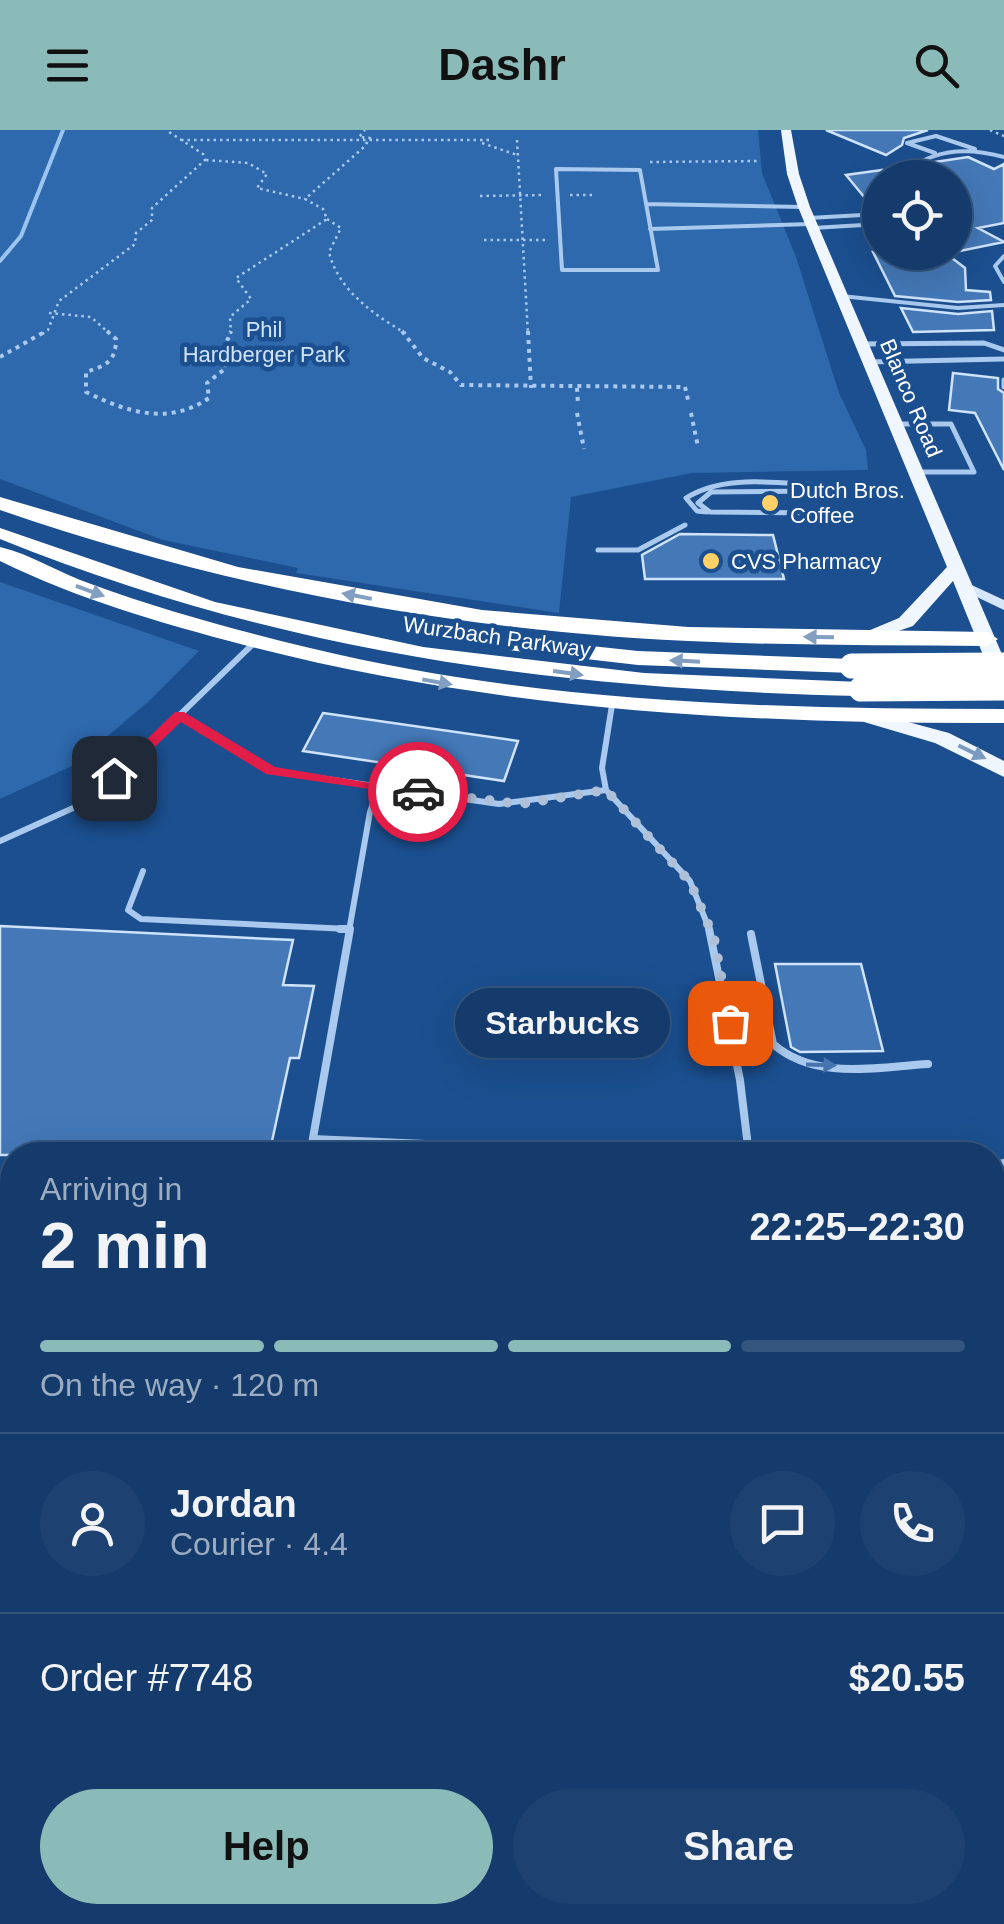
<!DOCTYPE html>
<html lang="en">
<head>
<meta charset="utf-8">
<style>
	body { margin:0; font-family:Helvetica,sans-serif; background:#1d4271; color:#f1f3f6; height:100vh; display:flex; flex-direction:column; font-size:38px; white-space:nowrap }
	* { box-sizing:border-box; margin:0 }
	p { font-size:32px; color:#9dadc1 }
	.icon { flex:none; width:55px; height:55px; fill:none; stroke:currentColor; stroke-width:2; stroke-linecap:round; stroke-linejoin:round }
	.map { position:relative; flex:1; overflow:hidden }
	.panel { position:absolute; left:0px; top:1012px; width:1005px; height:782px; display:flex; flex-direction:column; background:#143b6b; border-radius:40px 40px 0 0; box-shadow:0 10px 40px #0002,0 0 0 2px #33557e }
	.panel>* { flex:none }
	.buttons { position:absolute; left:862px; top:30px; display:grid; gap:20px }
	.buttons a { display:grid; place-items:center; width:110px; height:110px; border-radius:50%; background:#143b6b; box-shadow:0 10px 40px #0002,0 0 0 2px #33557e; font-size:50px }
	.pin { position:absolute; display:grid; place-items:center; width:85px; height:85px; color:#fff; margin:-42px; border-radius:20px; box-shadow:0 5px 15px #0006 }
	.courier { position:absolute; display:grid; place-items:center; width:100px; height:100px; margin:-50px; border:8px solid #e11d48; border-radius:50%; background:#fff; color:#222; box-shadow:0 2px 12px #0007 }
	.bubble { position:absolute; height:70px; border-radius:35px; background:#143b6b; box-shadow:0 10px 40px #0002,0 0 0 2px #33557e; font-size:32px; font-weight:600; line-height:70px; text-align:center }
	.overview em { font-style:normal; font-weight:600 }
	.overview div { display:flex; flex-direction:column-reverse }
	.overview { display:flex; align-items:center; justify-content:space-between; height:170px; padding:0 40px }
	h1 { font-size:65px; font-weight:600; line-height:75px }
	.bar { display:grid; grid-template-columns:repeat(4,1fr); gap:15px 10px; align-content:center; height:120px; padding:0 40px }
	.bar i { height:12px; border-radius:8px; background:#33557e }
	.bar .on { background:#8bbbb9 }
	.bar p { grid-column:span 4 }
	.line { display:flex; align-items:center; gap:25px; padding:0 40px; border-top:2px solid #33557e }
	.line div { flex:1 }
	.round { display:grid; place-items:center; flex:none; width:105px; height:105px; border-radius:52px; background:#1d4271 }
	.cta { display:flex; gap:20px; margin-top:auto; padding:20px 40px }
	.cta a { flex:1; height:115px; border-radius:60px; background:#8bbbb9; color:#111; font-size:40px; font-weight:600; line-height:115px; text-align:center }
	.cta a+a { background:#1d4271; color:#f1f3f6 }
	header { display:flex; justify-content:space-between; align-items:center; height:130px; padding:0 40px; background:#8bbbb9; color:#111; font-size:45px; font-weight:600 }
	.map>svg:first-child { display:block }
	.green { fill:#2e69ad }
	.lines { fill:none; stroke-linecap:round; stroke-linejoin:round }
	.stream { stroke:#9cc4f0; stroke-width:4 }
	.building { fill:#4478b7; stroke:#cfe3fa; stroke-width:2.5 }
	.path-far1 { stroke:#a9c9ee; stroke-width:2.5; stroke-dasharray:2.5 4; stroke-linecap:butt }
	.path { stroke:#a9c9ee; stroke-width:4; stroke-dasharray:4 5; stroke-linecap:butt }
	.lane-far4 { stroke:#a9c9ee; stroke-width:4 }
	.lane-far3 { stroke:#a9c9ee; stroke-width:5 }
	.lane-far2 { stroke:#a9c9ee; stroke-width:6 }
	.lane-far1 { stroke:#a9c9ee; stroke-width:8 }
	.lane { stroke:#a9c9ee; stroke-width:10 }
	.secondary { fill:#d6e6fa; fill-rule:evenodd }
	.primary { fill:#f0f6ff; fill-rule:evenodd }
	.highway { fill:#fff; fill-rule:evenodd }
	.highway-bridge { stroke:#fff; stroke-width:25 }
	.oneway { fill:#829ec1 }
	.oneway2 { fill:#7b9ac1 }
	.oneway3 { fill:#4674ac }
	.route { fill:#e11d48 }
	.done { stroke:#afc1d8; stroke-width:10; stroke-dasharray:0 18 }
	.poi-dot { fill:#ffd166; stroke:#1b4f8f; stroke-width:4 }
	.labels { text-anchor:middle; dominant-baseline:central; stroke-width:9; stroke-linejoin:round; paint-order:stroke }
	.far-park-label { font-size:22px; fill:#cfe3fa; stroke:#1b4f8f }
	.far-street-label { font-size:22px; fill:#fff; stroke:#1b4f8f }
	.far-poi-label { font-size:22px; fill:#fff; stroke:#1b4f8f; text-anchor:start }
</style>
</head>
<body>
<header><svg class="icon" aria-label="menu" viewBox="0 0 24 24"><path d="M4 6h16M4 12h16M4 18h16"/></svg>Dashr<svg class="icon" aria-label="search" viewBox="0 0 24 24"><circle cx="10" cy="10" r="6"/><path d="M15 15l6 6"/></svg></header>
<div class="map">
<svg width="1004" height="1794" viewBox="0 0 1004 1794">
	<rect width="100%" height="100%" fill="#1b4f8f"/>
	<path class="green" d="M0 0H758L762 43 796 127 839 263 866 320 868 340 692 343 571 367 559 483 296 443 298 438 163 410 0 349Z
		M0 452 199 521 149 571 74 635 0 669Z"/>
	<g class="lines">
		<path class="stream" d="M0 131 21 106 63 0"/>
	</g>
	<path class="building" d="M826 0H928L904 8 902 15 886 25Z
		M968 27 994 39 1004 34V93L978 98 1004 112 955 122V48H915V42L935 32Z
		M882 40 880 78 874 79 846 45Z
		M873 122H944L965 138 966 160 990 162 991 170 958 172 895 166Z
		M901 178 958 184 992 181 994 200 913 202Z
		M953 243 998 248V259L1004 263V340L975 283 949 280Z
		M680 404 773 405 784 449H645L642 425Z
		M323 583 518 611 504 651 303 621Z
		M0 796 293 810 283 855 314 856 299 928H290L269 1025H0Z
		M775 834H861L883 921 800 922 791 917Z"/>
	<g class="lines">
		<path class="path-far1" d="M990 0 1004 6
			M181 10H491
			M517 10 528 204
			M482 13 517 25
			M206 30 248 33 267 44 257 58 305 69
			M650 32 757 31
			M570 65H596
			M480 66 543 65
			M327 89 341 98 329 122C338 160 374 185 407 204
			M484 110H546
			M49 183 91 187 110 204
			M42 204 48 200 59 171 135 114 136 103 152 90V78L205 30 203 24 166 0
			M231 204 230 187 251 169 236 148 327 89 323 79 305 69 364 17 370 8 359 7 365 0"/>
		<path class="path" d="M107 201 116 209C116 231 106 236 86 242V262C127 282 168 296 209 268L207 253 226 238 223 221 231 201
			M402 201 423 228 450 242 461 255 685 257
			M528 201 531 258
			M0 227 46 201
			M685 257 689 274
			M577 258 578 274
			M577 283 584 319
			M691 283 698 317"/>
		<path class="lane-far4" d="M935 23 907 13 936 6 975 19
			M556 39 640 40 658 140H562Z
			M900 48C929 18 966 17 1004 27
			M646 74 804 77
			M809 88 880 84
			M813 98 880 94
			M650 99 811 94
			M1004 126 995 136 1004 152
			M841 166 958 178 1004 175"/>
		<path class="lane-far3" d="M861 214 984 213 1004 220
			M868 232 1004 229
			M1004 250V257
			M896 294H951L974 342H918
			M826 361 711 362 698 373 710 382 833 383
			M707 382 697 381 686 368C725 343 780 354 824 355
			M598 420H638L685 395"/>
		<path class="lane-far2" d="M612 575 602 638 606 660 690 751 710 801
			M179 585 271 641 499 674 606 660
			M0 711 93 669 255 512
			M143 741 128 780 141 789 349 799
			M349 801 370 682 379 656"/>
		<path class="lane-far1" d="M340 799H349
			M709 799 740 950 749 1025
			M751 804 773 914C816 951 876 937 928 934
			M313 1009 676 1025
			M310 1025 350 799
			M992 1035 1004 1033"/>
		<path class="lane" d="M992 1415H1004
			M0 1463H12
			M992 1693H1004
			M690 1782 693 1794"/>
		<path class="secondary" d="M963 451 1004 470V480L958 458 956 455Z"/>
		<path class="primary" d="M781 0H791L799 44 810 77 1004 529V558L994 552 953 451 913 496 860 514 851 508 899 488 947 437 798 77 787 44Z
			M871 582 949 603 1004 631V647L935 613 864 592 861 588Z"/>
		<path class="highway" d="M0 367 238 437 482 480 688 497 987 502 998 509 987 516C845 515 703 516 562 502 370 484 183 443 0 380Z
			M0 398 215 472 423 517 644 543 861 552 873 559 861 566C556 559 285 524 0 409Z
			M0 417C31 424 61 444 91 454 162 480 236 500 310 518 536 573 772 579 1004 579V593C747 594 493 580 244 515 161 493 77 469 0 431Z
			M516 508 638 521 852 529 864 536 852 543 638 535 508 520V510Z"/>
		<path class="highway-bridge" d="M852 536 1004 535
			M861 559 1004 558"/>
	</g>
	<defs><path id="oneway-solid" d="M-6-.8H1V-3.2L6.5 0L1 3.2V.8H-6Z" transform="scale(2.5)"/></defs>
	<g class="oneway">
		<use href="#oneway-solid" transform="translate(90 461) rotate(20)"/>
		<use href="#oneway-solid" transform="translate(357 466) rotate(-169)"/>
		<use href="#oneway-solid" transform="translate(819 507) rotate(-179)"/>
		<use href="#oneway-solid" transform="translate(685 531) rotate(-177)"/>
		<use href="#oneway-solid" transform="translate(568 543) rotate(8)"/>
		<use href="#oneway-solid" transform="translate(437 552) rotate(10)"/>
	</g>
	<use class="oneway2" href="#oneway-solid" transform="translate(972 622) rotate(26)"/>
	<use class="oneway3" href="#oneway-solid" transform="translate(821 935) rotate(2)"/>
	<path class="route" d="M175 582H184L275 637 425 662 418 666 266 644 181 592 119 651H110V645Z"/>
	<g class="lines">
		<path class="done" d="M418 662 521 674 606 660 690 752 714 808 730 893"/>
	</g>
	<g class="poi-dot">
		<circle cx="770" cy="373" r="10"/>
		<circle cx="711" cy="431" r="10"/>
	</g>
	<g class="labels">
		<g class="far-park-label">
			<text x="264" y="199">Phil<tspan x="264" dy="25">Hardberger Park</tspan></text>
		</g>
		<g class="far-street-label">
			<text transform="translate(911 268) rotate(67)">Blanco Road</text>
			<text transform="translate(497 507) rotate(8)">Wurzbach Parkway</text>
		</g>
		<g class="far-poi-label">
			<text x="790" y="360">Dutch Bros.<tspan x="790" dy="25">Coffee</tspan></text>
			<text x="731" y="431">CVS Pharmacy</text>
		</g>
	</g>
</svg>
<div class="buttons">
<a><svg class="icon" aria-label="locate" viewBox="0 0 24 24"><circle cx="12" cy="12" r="6"/><path d="M12 2v4M12 18v4M2 12h4M18 12h4"/></svg></a>
</div>
<div class="pin" style="left:730px;top:893px;background:#ea580c"><svg class="icon" aria-label="bag" viewBox="0 0 24 24"><path d="M5 8h14l-1 12H6zM9 8a3 3 0 0 1 6 0"/></svg></div>
<div class="pin" style="left:114px;top:648px;background:#1f2937"><svg class="icon" aria-label="home" viewBox="0 0 24 24"><path d="M3 11l9-7 9 7M6 9v11h12V9"/></svg></div>
<div class="courier" style="left:418px;top:662px"><svg class="icon" aria-label="car" viewBox="0 0 24 24"><path d="M5 17H2v-5l4-1 3-4h7l3 4 3 1v5h-3M9 17h6M6 11h13"/><circle cx="7" cy="17" r="2"/><circle cx="17" cy="17" r="2"/></svg></div>
<div class="bubble" style="left:455px;top:858px;width:215px">Starbucks</div>
<section class="panel">
<div class="overview"><div><h1>2 min</h1><p>Arriving in</p></div><em>22:25–22:30</em></div>
<div class="bar"><i class="on"></i><i class="on"></i><i class="on"></i><i></i><p>On the way · 120 m</p></div>
<div class="line" style="height:180px"><a class="round"><svg class="icon" aria-label="person" viewBox="0 0 24 24"><circle cx="12" cy="8" r="4"/><path d="M4 21q1-7 8-7t8 7"/></svg></a><div><b>Jordan</b><p>Courier · 4.4</p></div><a class="round"><svg class="icon" aria-label="chat" viewBox="0 0 24 24"><path d="M4 5h16v11H9l-5 4z"/></svg></a><a class="round"><svg class="icon" aria-label="phone" viewBox="0 0 24 24"><path d="M5 4h4l2 5-3 2q2 4 5 5l2-3 5 2v4C11 20 4 13 5 4z"/></svg></a></div>
<div class="line" style="height:130px"><div>Order #7748</div><b>$20.55</b></div>
<div class="cta"><a>Help</a><a>Share</a></div>
</section>
</div>
</body>
</html>
